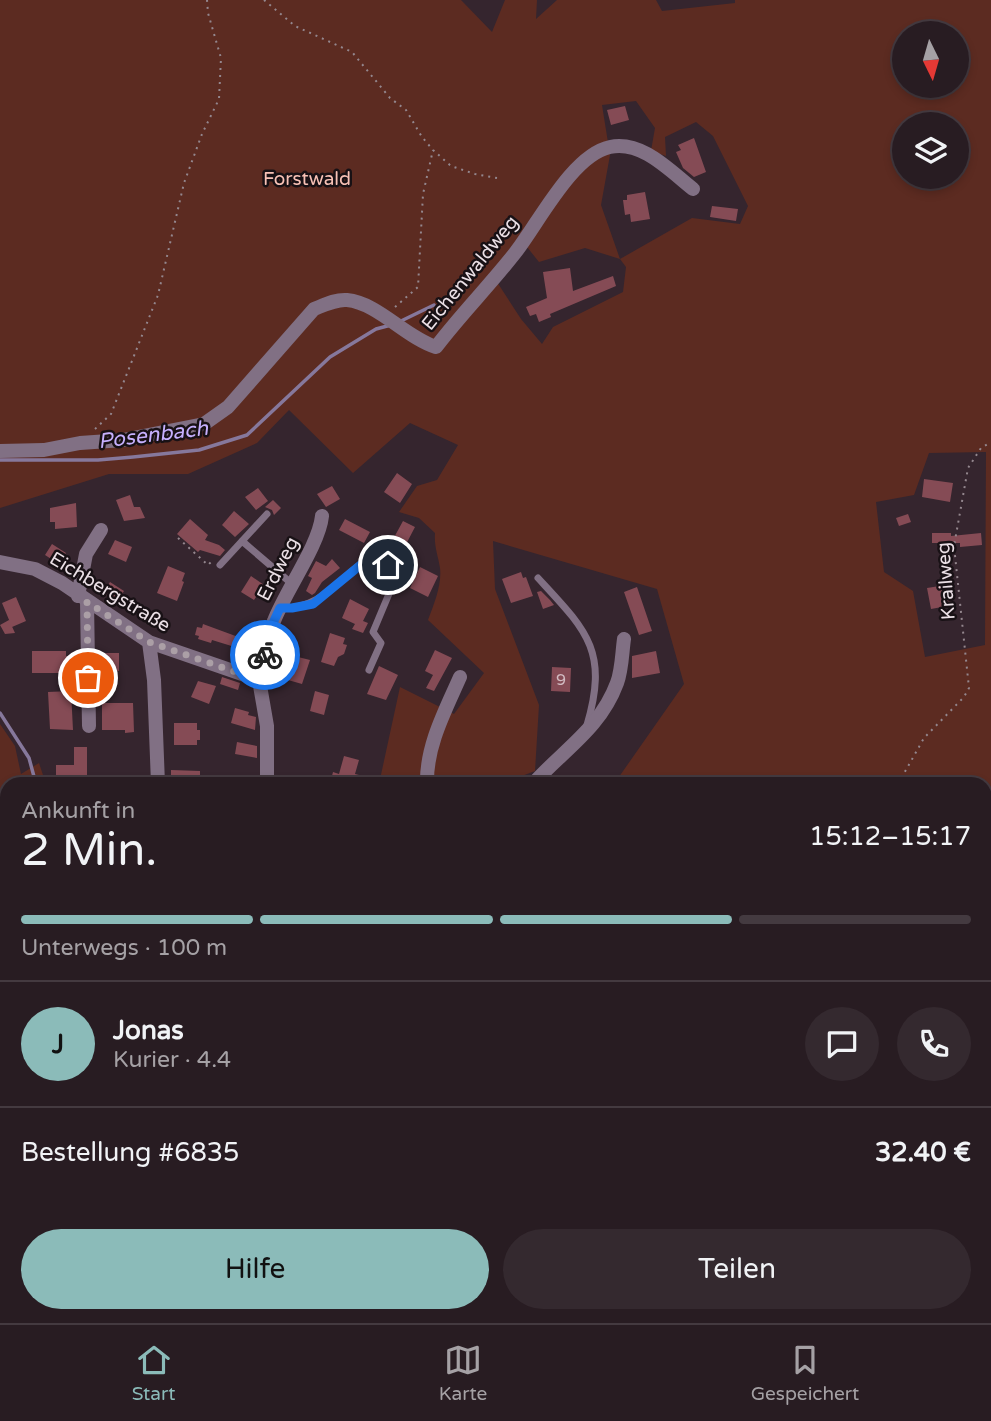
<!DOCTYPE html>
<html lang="de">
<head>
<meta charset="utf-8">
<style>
	body { margin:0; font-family:"Varela Round",sans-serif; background:#34292f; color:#f1f3f6; height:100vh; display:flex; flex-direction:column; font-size:26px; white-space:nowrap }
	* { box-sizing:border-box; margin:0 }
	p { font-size:23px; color:#a5a1a5 }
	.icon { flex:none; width:38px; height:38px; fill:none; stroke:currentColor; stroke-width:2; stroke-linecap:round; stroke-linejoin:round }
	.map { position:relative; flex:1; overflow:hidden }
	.drawer { position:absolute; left:0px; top:777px; width:992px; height:546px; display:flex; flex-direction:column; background:#281c22; border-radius:21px 21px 0 0; box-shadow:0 4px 10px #0003,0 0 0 2px #443a40 }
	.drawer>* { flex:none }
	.needle { width:46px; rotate:175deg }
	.controls { position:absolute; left:892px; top:21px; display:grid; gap:14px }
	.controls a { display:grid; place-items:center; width:77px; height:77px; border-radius:50%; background:#281c22; box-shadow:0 4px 10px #0003,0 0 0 2px #443a40; font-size:35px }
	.pin { position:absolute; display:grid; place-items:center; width:60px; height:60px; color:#fff; margin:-30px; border:4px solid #fff; border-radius:50%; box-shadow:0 2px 7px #0007 }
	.courier { position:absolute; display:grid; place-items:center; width:70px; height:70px; margin:-35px; border:5px solid #1a73e8; border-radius:50%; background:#fff; color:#222; box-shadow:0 2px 9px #0007 }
	.overview em { font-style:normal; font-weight:600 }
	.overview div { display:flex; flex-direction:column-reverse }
	.overview { display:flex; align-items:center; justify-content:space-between; height:119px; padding:0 21px }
	h1 { font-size:46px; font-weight:600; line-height:52px }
	.bar { display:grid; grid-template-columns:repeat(4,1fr); gap:10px 7px; align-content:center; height:84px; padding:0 21px }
	.bar i { height:9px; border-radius:5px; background:#443a40 }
	.bar .current { background:#8bbbb9 }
	.bar p { grid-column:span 4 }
	.line { display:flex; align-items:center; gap:18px; padding:0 21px; border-top:2px solid #443a40 }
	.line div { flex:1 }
	.round { display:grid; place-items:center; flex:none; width:74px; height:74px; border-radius:37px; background:#34292f }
	.action { display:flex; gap:14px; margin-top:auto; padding:14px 21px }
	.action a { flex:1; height:80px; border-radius:42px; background:#8bbbb9; color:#111; font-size:28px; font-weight:600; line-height:80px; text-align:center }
	.action a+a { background:#34292f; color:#f1f3f6 }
	.tab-bar { display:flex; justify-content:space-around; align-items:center; height:98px; border-top:2px solid #443a40; background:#281c22; font-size:19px; color:#a5a1a5 }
	.tab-bar a { display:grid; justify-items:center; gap:4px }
	.tab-bar .current { color:#8bbbb9 }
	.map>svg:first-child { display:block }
	.green { fill:#5c2b21; fill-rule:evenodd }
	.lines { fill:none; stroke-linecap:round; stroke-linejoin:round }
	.stream { stroke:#86789c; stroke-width:3.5 }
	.building { fill:#854b55 }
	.path { stroke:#94878e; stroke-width:2; stroke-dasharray:2 5; stroke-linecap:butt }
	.lane { stroke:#817084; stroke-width:7 }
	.street { stroke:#817084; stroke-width:14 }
	.done { stroke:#ab9fa6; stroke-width:7; stroke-dasharray:0 12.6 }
	.route { stroke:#1a73e8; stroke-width:9 }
	.labels { text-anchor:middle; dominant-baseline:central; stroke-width:5; stroke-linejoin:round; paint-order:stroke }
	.number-label { font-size:16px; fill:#d2bbc2 }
	.park-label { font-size:19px; fill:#f8c1b5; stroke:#181115 }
	.street-label { font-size:19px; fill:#ebe0e6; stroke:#181115 }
	.water-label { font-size:21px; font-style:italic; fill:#c6b0fe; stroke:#181115 }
</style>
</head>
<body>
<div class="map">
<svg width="991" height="1323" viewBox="0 0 991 1323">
	<rect width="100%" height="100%" fill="#35252e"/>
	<path class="green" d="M0 0H461L492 32 505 0H537L536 19 557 0H656L662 11 735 3V0H991V1323H595L592 1316H985V784H614L684 684 657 589 493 541 495 589 539 705 535 771 501 784H379L400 687 454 714 484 673 428 620C434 604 442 585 440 568 438 555 434 547 435 533L419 518 399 512 417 486 437 480 458 445 410 423 353 473 289 410 257 443 188 474H109L0 508ZM905 33H957V86H905ZM636 101 655 128 651 151 666 156 665 137 696 122 713 136 748 206 740 224 692 218 620 259 601 205 610 155 602 105ZM905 124H957V177H905ZM527 247 539 262 585 248 620 259 626 267 623 292 553 327 542 344 521 319 497 282ZM986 452 985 645 925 657 913 591 884 572 876 502 914 495 929 453Z
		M0 724 15 746 21 774 39 763 46 784H7V1316H156L157 1323H0Z"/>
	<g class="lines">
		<path class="stream" d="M401 321 434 305
			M0 460H98L133 457 199 450 247 435 330 357 376 329 391 325
			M0 713 29 758 36 784
			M378 1316 382 1323"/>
	</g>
	<path class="building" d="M625 106 629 120 611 125 607 110Z
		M694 138 706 172 694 177 683 168 676 152 681 150 678 145Z
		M645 192 650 219 631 222 630 214 625 215 623 200H627V195Z
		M712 206 738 209 736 221 710 217Z
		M570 268 573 291 613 276 616 286 550 314 551 317 539 322 536 314 530 316 526 307 547 298 543 272Z
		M397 473 412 484 400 503 384 492Z
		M924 479 953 483 950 502 922 497Z
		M332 486 340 499 326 507 317 494Z
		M258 488 268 501 256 510 245 497Z
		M130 495 134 507H140L145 518 124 521 116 500Z
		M273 500 281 508 274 515 272 510 265 507Z
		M76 503 77 527 55 529V522H50V508Z
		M234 511 249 524 235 537 222 525Z
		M908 514 911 522 899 526 896 518Z
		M190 519 208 535 205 540 219 545 225 550 220 556 200 550 198 552 177 534Z
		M345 519 370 532 364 543 339 530Z
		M403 521 415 527 403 550 391 543Z
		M932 533H951V536L981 533 982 545 960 547V543H932Z
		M115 540 132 547 126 562 108 554Z
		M52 544 66 553 59 564 45 555Z
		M332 559 340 568 322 582 315 593 312 595 306 591 312 578 308 576 316 561 326 566Z
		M168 566 185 573 182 581 184 582 177 601 157 593Z
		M420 567 438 576 428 597 410 588Z
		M521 572 523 578 526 577 533 596 511 603 502 579Z
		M251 576 264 585 254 600 241 592Z
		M110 582 124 591 117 602 103 593Z
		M946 585 947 595H951L953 605 931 609 927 588Z
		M637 587 652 631 639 635 624 592Z
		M541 591 550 600 554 605 543 609 537 592Z
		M16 597 26 621 12 627 2 603Z
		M350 599 369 609 363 621 368 623 363 633 352 629 355 624 342 618Z
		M9 620 15 633 5 634 0 625Z
		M203 624 241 638 238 648 212 640 211 643 198 639 199 636 195 635 197 627 202 628Z
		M330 633 345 638 343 644 347 645 344 654 338 657 334 666 321 662Z
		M435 650 452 658 434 691 426 688 433 675 425 671Z
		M32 651H66V656H78L79 673H32Z
		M656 651 660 673 632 678V656Z
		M101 653H119V671L101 670Z
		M294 656 310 660 302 684 274 676 279 657 292 661Z
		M379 666 398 675 386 700 367 694Z
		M552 667 571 668 570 692 551 691Z
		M222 677 240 683 238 690 220 684Z
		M198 681 216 686 209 704 191 697Z
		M71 691 73 730 50 729 48 692Z
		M315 691 329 695 324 715 310 711Z
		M102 703H133L134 732 125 733V730H102Z
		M235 708 249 712 248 715 256 717 255 730 231 723Z
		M174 723H197V730H200V740H197V745H174Z
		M237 742 257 746V758L235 754Z
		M74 747H87V782H56V765H74Z
		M344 756 359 760 355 774 359 775 356 784H330L333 772 339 774Z
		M171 770 200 771V784H171Z"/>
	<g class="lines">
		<path class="path" d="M264 0 295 26 352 52 390 98 406 110 422 137 433 150 451 166 475 174 497 178
			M395 307 418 287 423 194 433 150
			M95 429 111 414 158 295 184 183 202 134 219 99 221 58 208 13 207 0
			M178 538 208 565 211 562
			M898 784 924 738 964 697 969 688 954 546 968 468 981 448 991 442
			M0 1299 7 1298"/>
		<path class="lane" d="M242 541 291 583
			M220 565 267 514
			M538 578C586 630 609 650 587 725
			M280 608C321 610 338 579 369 558L382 560 388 565 391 589 373 632 381 643 369 670"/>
		<path class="street" d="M0 451 44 450 80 443 123 440 204 424 228 407 314 309C324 305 336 299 347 300 378 303 405 337 436 347 461 314 490 285 515 253 538 224 572 155 610 147 642 140 670 171 693 189
			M0 562 35 569 62 583 149 642 259 680 267 726V784
			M78 596 86 554 101 530
			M87 602 89 726
			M149 642 154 680 158 784
			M259 680C263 661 266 640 274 621 286 590 319 545 322 516
			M427 784C426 746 445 711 460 677
			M533 784C563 750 600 729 617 683 622 670 622 653 624 639
			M203 1316 210 1323
			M403 1316 406 1323"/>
	</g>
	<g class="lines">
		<path class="done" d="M88 678 87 602 149 642 259 680 265 655"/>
		<path class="route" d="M265 655 273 623 280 608H292L313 604 369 558 382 560 388 565"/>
	</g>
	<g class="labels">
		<g class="number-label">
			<text x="561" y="680">9</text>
		</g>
		<g class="park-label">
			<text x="307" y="179">Forstwald</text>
		</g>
		<g class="street-label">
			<text transform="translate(470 273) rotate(-51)">Eichenwaldweg</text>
			<text transform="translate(278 569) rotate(-63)">Erdweg</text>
			<text transform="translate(946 581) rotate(-94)">Krailweg</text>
			<text transform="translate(110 592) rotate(31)">Eichbergstraße</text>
		</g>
		<g class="water-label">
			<text transform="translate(153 435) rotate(-7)">Posenbach</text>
		</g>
	</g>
</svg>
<div class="controls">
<a><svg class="needle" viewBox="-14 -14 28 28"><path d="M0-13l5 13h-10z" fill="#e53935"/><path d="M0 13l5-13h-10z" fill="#a5a1a5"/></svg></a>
<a><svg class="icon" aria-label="layers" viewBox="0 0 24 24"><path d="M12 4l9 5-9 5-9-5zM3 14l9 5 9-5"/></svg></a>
</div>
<div class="pin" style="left:88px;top:678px;background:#ea580c"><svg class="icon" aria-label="bag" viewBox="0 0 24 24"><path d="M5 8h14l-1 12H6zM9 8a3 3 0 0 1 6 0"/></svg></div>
<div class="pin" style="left:388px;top:565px;background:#1f2937"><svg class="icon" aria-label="home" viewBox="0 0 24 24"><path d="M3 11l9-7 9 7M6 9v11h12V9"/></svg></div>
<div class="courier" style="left:265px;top:655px"><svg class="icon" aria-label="bike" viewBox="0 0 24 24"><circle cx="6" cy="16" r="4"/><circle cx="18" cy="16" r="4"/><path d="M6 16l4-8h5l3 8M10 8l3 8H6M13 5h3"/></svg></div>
<section class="drawer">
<div class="overview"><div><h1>2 Min.</h1><p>Ankunft in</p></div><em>15:12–15:17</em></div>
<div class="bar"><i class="current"></i><i class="current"></i><i class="current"></i><i></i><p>Unterwegs · 100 m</p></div>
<div class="line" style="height:126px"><b class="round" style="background:#8bbbb9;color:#111">J</b><div><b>Jonas</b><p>Kurier · 4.4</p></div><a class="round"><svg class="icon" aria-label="chat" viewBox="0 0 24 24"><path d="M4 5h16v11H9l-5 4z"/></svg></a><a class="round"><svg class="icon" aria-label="phone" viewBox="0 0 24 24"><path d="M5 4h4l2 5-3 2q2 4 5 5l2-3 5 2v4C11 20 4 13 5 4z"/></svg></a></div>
<div class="line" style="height:91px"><div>Bestellung #6835</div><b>32.40 €</b></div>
<div class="action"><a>Hilfe</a><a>Teilen</a></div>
</section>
</div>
<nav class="tab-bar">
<a class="current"><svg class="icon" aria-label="home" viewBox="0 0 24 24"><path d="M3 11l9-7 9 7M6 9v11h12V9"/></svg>Start</a>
<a><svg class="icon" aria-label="map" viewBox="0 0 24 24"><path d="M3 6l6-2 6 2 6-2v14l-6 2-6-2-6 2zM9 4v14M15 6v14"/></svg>Karte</a>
<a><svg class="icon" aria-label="saved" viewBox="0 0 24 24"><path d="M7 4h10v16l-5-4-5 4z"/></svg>Gespeichert</a>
</nav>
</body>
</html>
